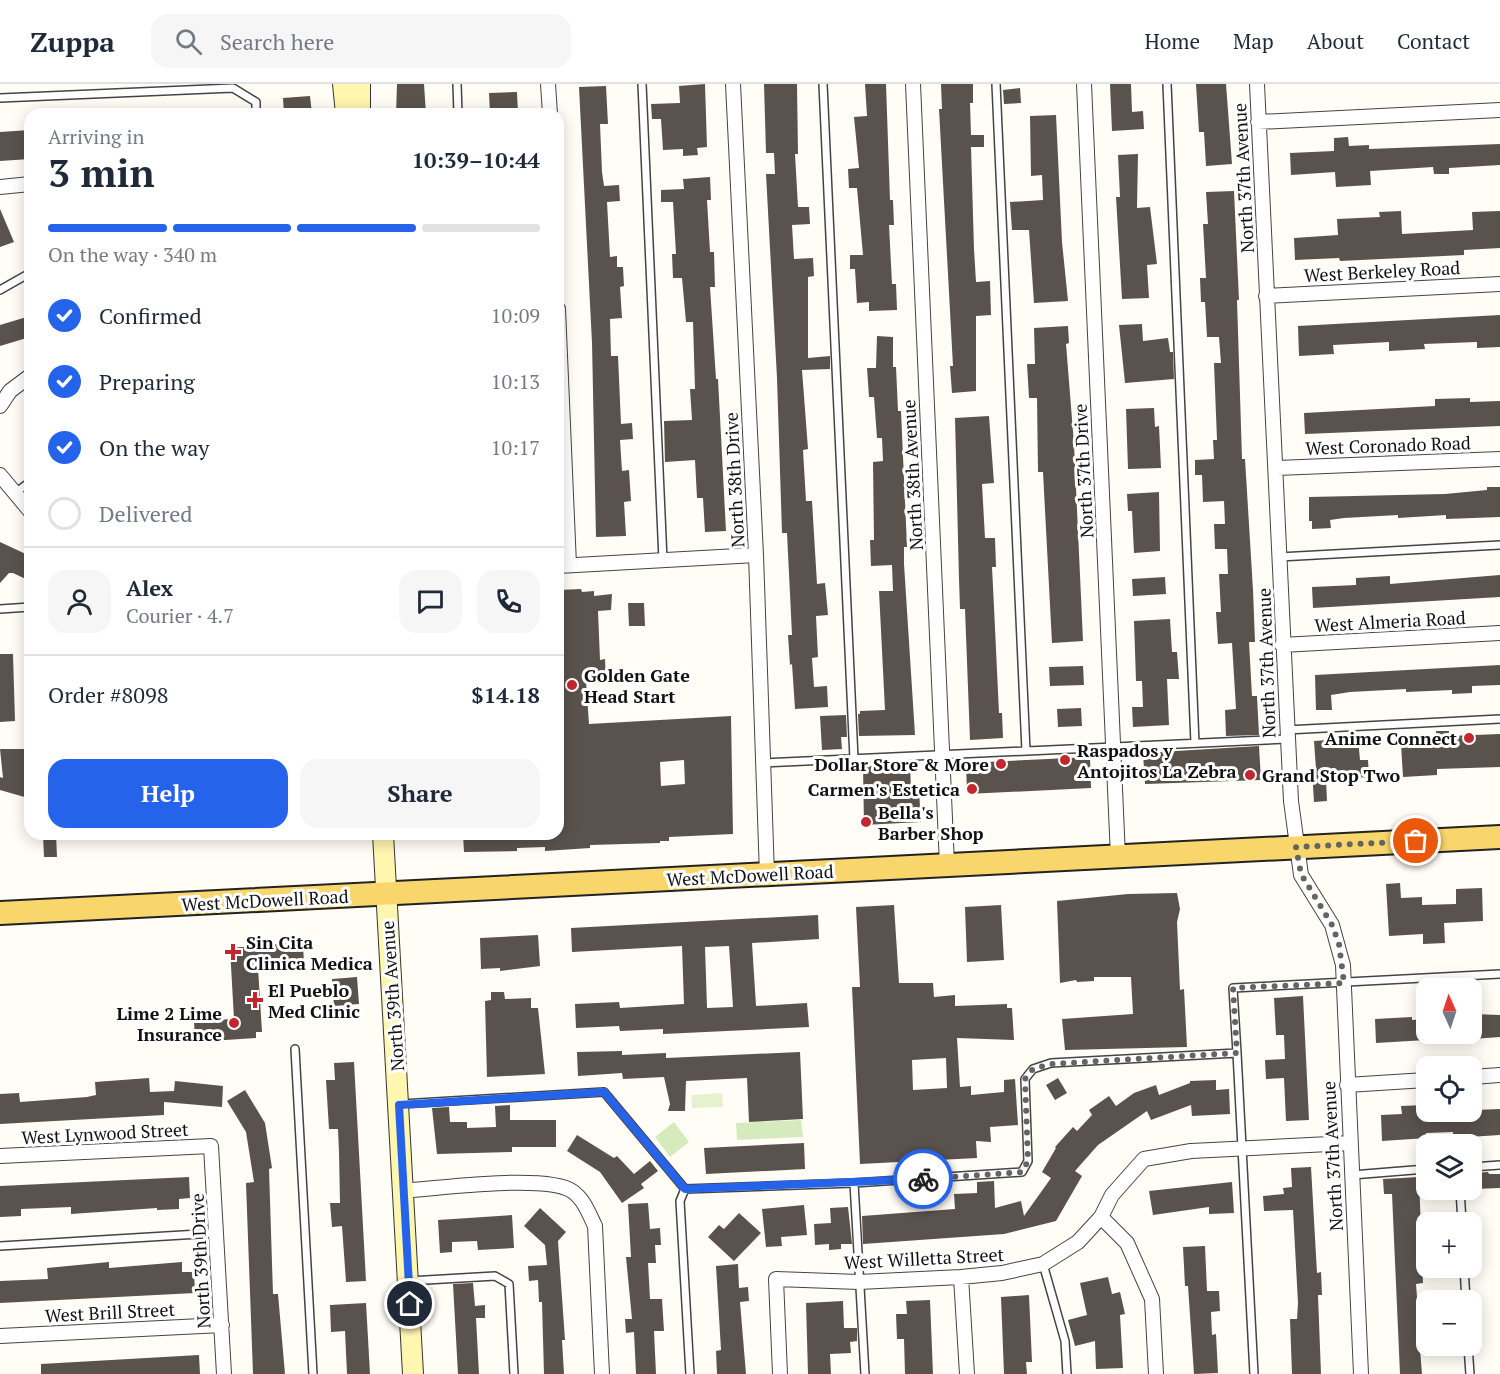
<!DOCTYPE html>
<html lang="en">
<head>
<meta charset="utf-8">
<style>
	body { margin:0; font-family:"PT Serif",serif; background:#f6f6f7; color:#1f2937; height:100vh; display:flex; flex-direction:column; font-size:22px; white-space:nowrap }
	* { box-sizing:border-box; margin:0 }
	p { font-size:20px; color:#747a83 }
	.icon { flex:none; width:33px; height:33px; fill:none; stroke:currentColor; stroke-width:2; stroke-linecap:round; stroke-linejoin:round }
	.map { position:relative; flex:1; overflow:hidden }
	.panel { position:absolute; left:24px; top:24px; width:540px; height:732px; display:flex; flex-direction:column; background:#fff; border-radius:18px; box-shadow:0 3px 15px #0003 }
	.panel>* { flex:none }
	.needle { width:39px; rotate:357deg }
	.tools { position:absolute; left:1416px; top:894px; display:grid; gap:12px }
	.tools a { display:grid; place-items:center; width:66px; height:66px; border-radius:12px; background:#fff; box-shadow:0 3px 15px #0003; font-size:30px }
	.pin { position:absolute; display:grid; place-items:center; width:51px; height:51px; color:#fff; margin:-26px; border:3px solid #fff; border-radius:50%; box-shadow:0 2px 6px #0007 }
	.courier { position:absolute; display:grid; place-items:center; width:60px; height:60px; margin:-30px; border:4px solid #2563eb; border-radius:50%; background:#fff; color:#222; box-shadow:0 2px 8px #0007 }
	.headline em { font-style:normal; font-weight:600 }
	.headline div { display:flex; flex-direction:column-reverse }
	.headline { display:flex; align-items:center; justify-content:space-between; height:102px; padding:0 24px }
	h1 { font-size:39px; font-weight:600; line-height:45px }
	.bar { display:grid; grid-template-columns:repeat(4,1fr); gap:9px 6px; align-content:center; height:72px; padding:0 24px }
	.bar i { height:8px; border-radius:4px; background:#e0e1e3 }
	.bar .on { background:#2563eb }
	.bar p { grid-column:span 4 }
	.line { display:flex; align-items:center; gap:15px; padding:0 24px; border-top:2px solid #e0e1e3 }
	.line div { flex:1 }
	.round { display:grid; place-items:center; flex:none; width:63px; height:63px; border-radius:18px; background:#f6f6f7 }
	ol { padding:0 24px; list-style:none }
	li { display:flex; align-items:center; gap:18px; height:66px }
	li p { margin-inline-start:auto }
	li .icon { padding:6px; border-radius:50%; background:#2563eb; color:#fff; stroke-width:4 }
	li:last-child { color:#747a83 }
	li i { width:33px; height:33px; border:3px solid #e0e1e3; border-radius:50% }
	.action { display:flex; gap:12px; margin-top:auto; padding:12px 24px }
	.action a { flex:1; height:69px; border-radius:18px; background:#2563eb; color:#fff; font-size:24px; font-weight:600; line-height:69px; text-align:center }
	.action a+a { background:#f6f6f7; color:#1f2937 }
	header { display:flex; align-items:center; gap:36px; box-sizing:border-box; height:84px; padding:0 30px; background:#fff; border-bottom:2px solid #e0e1e3 }
	header strong { font-size:28px }
	nav { display:flex; gap:33px; margin-inline-start:auto; font-size:21px }
	.search { width:420px; height:54px; background:#f6f6f7; display:flex; align-items:center; gap:15px; box-sizing:border-box; padding:0 21px; border-radius:18px; color:#747a83; font-size:22px }
	.map>svg:first-child { display:block }
	.green { fill:#d5ebbd }
	.pitch { fill:#e6f2cf }
	.building { fill:#5a524d; fill-rule:evenodd }
	.lines { fill:none; stroke-linecap:round; stroke-linejoin:round }
	.lane-casing { stroke:#444; stroke-width:10 }
	.street-casing { stroke:#444; stroke-width:16 }
	.secondary-casing { stroke:#333; stroke-width:22 }
	.primary-casing { stroke:#222; stroke-width:26 }
	.lane { stroke:#fff; stroke-width:7 }
	.street { stroke:#fff; stroke-width:14 }
	.secondary { stroke:#fff6b0; stroke-width:20 }
	.primary { stroke:#f9d66b; stroke-width:22 }
	.done { stroke:#646461; stroke-width:6; stroke-dasharray:0 10.8 }
	.route { stroke:#2563eb; stroke-width:8 }
	.poi-dot { fill:#c4262e; stroke:#fff; stroke-width:2 }
	.labels { text-anchor:middle; dominant-baseline:central; stroke-width:6; stroke-linejoin:round; paint-order:stroke }
	.street-label { font-size:18px; fill:#111; stroke:#fff }
	.poi-label { font-size:18px; font-weight:bold; fill:#111; stroke:#fff; text-anchor:start }
</style>
</head>
<body>
<header>
<strong>Zuppa</strong>
<div class="search"><svg class="icon" aria-label="search" viewBox="0 0 24 24"><circle cx="10" cy="10" r="6"/><path d="M15 15l6 6"/></svg>Search here</div>
<nav><a>Home</a><a>Map</a><a>About</a><a>Contact</a></nav>
</header>
<div class="map">
<svg width="1500" height="1290" viewBox="0 0 1500 1290">
	<rect width="100%" height="100%" fill="#fffdf5"/>
	<path class="green" d="M801 1036 803 1053 737 1056 736 1039Z
		M674 1038 689 1058 670 1073 655 1053Z"/>
	<path class="pitch" d="M722 1009 723 1023 692 1024 691 1011Z"/>
	<path class="building" d="M397 0H424L426 30H396Z
		M705 0 707 63 697 64 698 71 683 72V65L663 66 661 35H652L651 20 680 19 679 2Z
		M764 0H797L798 70H795L798 123H809L810 140 792 141 794 175 813 174 814 192 808 193V274L830 272V285L802 286 808 365 803 366 806 417H812L817 500 825 499 828 531 816 532 818 573 812 574 814 603 827 602 828 623 795 625 792 580 790 581 788 551H792L790 510 787 449H782L777 294 766 90H775L774 69H766Z
		M865 0H886L890 116H893L894 141H889L892 200H896L897 226 869 227V218L857 219 855 185H850V171H863L857 104H849L848 85 859 84 854 33 867 32Z
		M941 0H973V19H970L971 51H984V63H971L974 165 976 198 990 197 991 231 976 232V307L952 309 950 282H953L939 25H942Z
		M1110 0H1131L1132 28 1143 27 1144 45 1112 47Z
		M1196 0H1226L1232 80 1206 82 1204 48H1199Z
		M606 2 608 40H600L602 88 604 102 619 101 620 117 607 118 610 173 617 172V183H623L624 202 620 203 622 234 610 235 611 272H618L621 340 632 339 633 355 620 356 622 387 629 386 631 417 624 418 626 452 596 453 592 259 579 3Z
		M1020 4 1021 19 1004 20 1003 6Z
		M517 8 518 30H490L489 9Z
		M310 12 312 30H284L283 14Z
		M1056 31 1062 158 1068 217 1034 219 1029 146H1012L1010 118 1043 116 1042 91 1031 92 1030 32Z
		M30 46V75L0 77V48Z
		M1348 53 1349 62 1369 61V65L1500 60V81L1449 84V90H1434L1433 83 1370 87 1371 101 1336 103 1335 88 1291 91 1290 69 1334 67V54Z
		M1138 70 1137 124 1150 123 1157 180 1147 181 1149 214 1122 215 1116 113H1120L1118 71Z
		M710 93 711 116H707L710 168H714L715 203H710L716 295H718L726 447 705 448 703 414H697L695 376 665 378 664 337 692 336 690 305H695L693 238H686L682 194H673L672 170H676L673 118H661V106L684 105 683 95Z
		M1234 107 1239 216H1237L1242 375H1245L1253 506 1255 558H1249L1252 612H1257L1259 651 1226 652 1225 626 1236 625 1232 559 1218 560 1216 528H1221L1219 490H1228L1227 465H1215L1214 440H1225L1224 417 1203 418 1202 391H1195V376L1214 375 1213 356H1217L1214 279H1221L1219 253H1207L1205 218H1201L1200 194H1206L1203 140H1208L1206 108Z
		M0 125 14 158 0 163Z
		M1401 127 1402 150 1473 146 1472 128 1500 127V164L1464 166V171L1340 177 1339 174 1295 176 1294 154 1338 151 1337 135 1380 133 1379 128Z
		M1500 231V263L1477 264V258L1424 260 1425 265 1389 267V258L1333 261 1334 270 1299 272 1298 242Z
		M30 232V253L0 262V241Z
		M1142 240 1143 257 1168 254 1170 268H1173L1174 295 1125 299 1119 241Z
		M1068 242 1069 259 1066 260 1074 360 1083 557 1052 559 1043 388H1038L1037 314H1029L1027 280H1035L1034 244Z
		M877 252 893 253V283H896L898 327H901L907 463H904V480L915 651 859 652 858 630H860V627L885 626 879 507H893L892 481 871 482 870 456H874L873 378 883 377 882 354H877L874 313H869L867 284H876Z
		M1470 314V318L1500 317V342L1305 350 1304 329 1435 322V315Z
		M1154 324 1155 343 1159 342 1161 384 1128 385 1126 325Z
		M989 332 994 399 982 400 985 454H995L996 483H992L994 523 999 629H1002L1003 654 970 656 965 525H960L959 495 955 334Z
		M1487 403H1500V433L1446 435V431L1398 434V431L1344 434 1330 436 1331 444 1312 445V437H1309V413L1445 410 1487 406Z
		M1159 408 1160 467 1134 469 1132 427H1128L1127 410Z
		M0 458 30 472V497L13 489H9L0 499Z
		M1500 491V513L1313 524 1312 503 1356 501V494L1390 492V500Z
		M1165 493 1166 510 1133 512 1132 495Z
		M581 505 582 508 594 507V512L612 510 611 526 598 527 600 576 605 575 606 597H586L589 640 731 632 733 750 669 753V757H660V759L590 761V764L545 767V763L517 764V767L464 768 463 750H558V506ZM684 676 685 700 661 702 660 678Z
		M628 519H644L645 542H629Z
		M1170 535 1172 568H1177L1179 595H1167L1169 641 1133 643 1132 623H1143L1142 597H1136L1134 537Z
		M0 570H13L15 637 0 638Z
		M1500 581V601L1472 602V609L1452 610V606L1406 608V605L1350 608 1331 611 1332 626H1316L1315 591Z
		M1083 582 1084 601 1050 602 1049 583Z
		M1081 624 1082 642 1058 643 1057 625Z
		M846 631 847 653H841L842 665 822 666 820 632Z
		M1436 647H1449V652L1500 650V683L1437 685V691L1403 693 1401 660 1436 659Z
		M1358 654 1360 676H1368L1369 693 1326 696 1327 717 1314 718 1312 686 1316 685 1314 657Z
		M1259 662 1261 696 1145 700 1143 669Z
		M0 665H28V714L0 706V693L3 694Z
		M1090 673 1091 704 967 710 966 679Z
		M910 680 911 708 919 707 921 738 864 741 863 682Z
		M43 750H56L57 773H44Z
		M1400 799 1401 814 1422 813V821L1456 820V805L1482 804 1483 837 1444 839 1445 859 1423 860V850L1389 852 1386 800Z
		M1177 809 1180 825 1177 838 1180 906 1184 905 1187 963 1065 966 1062 935 1133 930 1131 893H1094V897L1077 898 1076 896 1060 899 1057 817 1128 810Z
		M894 821 899 899H933L934 913 955 911V922L1007 920V924H1012L1014 956 957 954 960 1003 971 1002V1011L1004 1008V996L1015 995 1018 1041 990 1043 991 1058 976 1057 977 1074 860 1080 852 903H860L856 823ZM946 974 947 1004 913 1006 912 976Z
		M1001 821 1004 876 967 878 965 823Z
		M818 831 819 855 752 859 756 922 807 919 809 943 663 950V945L620 947 619 942 576 944 575 920 619 918 620 924 684 920 682 862 572 868 571 844ZM729 862 733 923 707 924 705 863Z
		M538 851 540 882 500 887V884L481 885 480 854Z
		M303 858 304 882 258 884 262 948H256V954L195 958 194 937 234 935 230 864Z
		M357 893 359 920 334 922 332 895Z
		M491 908H504L505 915 531 914V924H538L545 990 487 993 485 917 491 916Z
		M1303 912 1309 1036 1286 1037 1284 994 1266 995 1265 976 1285 975 1284 951H1276L1274 914Z
		M1472 930 1500 931V953L1472 955Z
		M1412 933V936L1426 935V956L1376 959 1375 935Z
		M622 967V971L666 969V974L800 968 803 1035 749 1038 747 994 686 997 685 1027H668L670 1020 664 993 623 995 622 989 578 992 577 968Z
		M354 978 366 1197 346 1198 342 1142 332 1143 330 1119H340L339 1068 338 1045H329L326 996H335L334 979Z
		M149 994 150 1008 174 1007 175 997 223 1002 222 1023 164 1018V1031L0 1040V1010L19 1009 20 1018 87 1013 96 1011 95 998Z
		M1058 994 1067 1009 1055 1016 1046 1001Z
		M1216 996V1006L1229 1005 1230 1030 1192 1032 1191 1021 1151 1036 1147 1027 1098 1061 1075 1087 1082 1092 1056 1137 1004 1150 863 1160 862 1132 955 1125 954 1110 977 1109V1098L994 1097 995 1124 1021 1117 1024 1132 1051 1094 1042 1088 1056 1064 1055 1063 1073 1043 1077 1047 1092 1031 1089 1026 1109 1012 1116 1022 1134 1009 1156 1001 1159 1011 1190 999V997Z
		M245 1006 265 1039 272 1084 269 1085 273 1210H278L285 1290H253L246 1099 254 1098 246 1048 227 1017Z
		M510 1021V1036H556V1063H512V1068L437 1070 432 1024 449 1023 450 1038H467V1044L496 1043 495 1022Z
		M1425 1021V1028L1500 1025V1051L1453 1054V1048L1426 1049 1427 1054 1382 1057 1381 1031 1402 1030 1401 1022Z
		M577 1051 614 1074 617 1072 634 1090 650 1077 658 1087 641 1100 644 1104 622 1119 600 1088 567 1067Z
		M804 1059 805 1085 706 1090 704 1064Z
		M1311 1083 1317 1189 1321 1188 1322 1211H1318L1321 1290H1292L1290 1235H1297L1298 1219 1293 1126 1264 1127 1263 1112 1284 1110 1283 1104 1292 1103 1291 1084Z
		M1488 1088 1489 1090H1500V1104L1474 1105 1473 1089Z
		M189 1093 190 1114 179 1115V1125L157 1126V1124L71 1130V1123L21 1125V1132L0 1133V1102Z
		M1419 1093 1423 1199 1416 1200 1418 1227H1426V1265H1420L1422 1290H1400L1392 1110H1384L1383 1095Z
		M1232 1098 1234 1129 1209 1130V1123L1153 1131 1149 1107Z
		M648 1119 650 1145 660 1144 661 1161H655L656 1179H648L650 1215H662L664 1247H654L656 1290H636L634 1248 626 1249 625 1235H632L626 1173H631L628 1120Z
		M804 1121 807 1151 781 1153 782 1162 766 1163 762 1125Z
		M848 1123 852 1160H841V1165L829 1166V1160L815 1161 814 1140 831 1139 830 1124Z
		M540 1124 566 1148 558 1157 565 1256H562L564 1290H544L542 1218H539L538 1196 529 1197 528 1182 547 1181 545 1161 524 1142Z
		M739 1129 761 1149 734 1177 708 1153 719 1141 724 1145Z
		M512 1131 514 1164 478 1166 477 1157 452 1158V1168L440 1169 438 1136Z
		M1205 1162 1207 1207H1219L1220 1227 1211 1228 1212 1251 1216 1250 1218 1289 1194 1290 1188 1202H1185L1183 1163Z
		M109 1178V1184L182 1178V1188H194L195 1209 0 1219V1197L48 1195 47 1184Z
		M738 1180 739 1204 748 1203 749 1217 740 1218 746 1290H717L716 1267 721 1266 716 1182Z
		M1108 1193 1112 1210 1120 1208 1125 1230 1120 1231 1123 1284 1096 1285 1095 1257 1075 1262 1068 1236 1087 1231 1080 1199Z
		M473 1199 475 1222 485 1221V1234H476L479 1290H458L453 1200Z
		M1029 1211 1032 1278H1026L1027 1290H1004L1001 1213Z
		M930 1216 933 1290H905L904 1255H897L896 1230H907L906 1217Z
		M843 1217 844 1244H857V1257L850 1258 851 1269 830 1270 831 1290H808L806 1219Z
		M366 1219 370 1290H347L345 1247 331 1248 330 1221Z
		M199 1271 200 1290H41V1280Z"/>
	<g class="lines">
		<defs>
			<path id="lane" d="M457 0 458 30
				M642 0 663 476
				M823 0 854 675
				M996 0 1026 667
				M1167 0 1195 659
				M0 14 233 4 256 18V30
				M0 206 30 189
				M15 409 30 398
				M1279 473 1500 461
				M0 525 30 523
				M1286 646 1500 635
				M762 679 1287 655
				M295 965 313 1290
				M1237 969 1254 1290
				M401 1020 604 1008 685 1105 854 1099 1022 1088 1028 1077 1025 995 1033 985 1051 979 1237 969 1233 904 1500 890
				M1472 1083 1500 1081
				M1352 1091 1426 1085
				M854 1099 865 1290
				M685 1105 680 1117 690 1290
				M1460 1106 1462 1138
				M0 1162 216 1149
				M1043 1180 1065 1257 1067 1290
				M1464 1184 1466 1216
				M409 1197 495 1192 509 1200 514 1290
				M1468 1262 1470 1290"/>
			<path id="street" d="M548 0 550 30
				M733 0 756 471 767 791
				M913 0 947 781
				M1084 0 1118 773
				M1257 0 1291 717 1301 791 1332 841 1343 881 1361 1290
				M1258 38 1500 26
				M0 103 30 100
				M1266 212 1500 200
				M558 225 569 481
				M0 322 10 307 30 292
				M1277 384 1500 375
				M0 391 30 427
				M558 482 756 471
				M1282 561 1500 549
				M1472 993 1500 991
				M1347 1001 1426 996
				M0 1072 211 1062 224 1290
				M403 1107C438 1104 547 1090 572 1107 584 1115 589 1130 595 1142L602 1290
				M1101 1133 1127 1159 1152 1215 1156 1290
				M961 1193 967 1290
				M0 1252 222 1241
				M780 1290 776 1195 859 1198 961 1193 1002 1189 1043 1180 1078 1158 1101 1133 1112 1111 1144 1075 1191 1067 1349 1059"/>
			<path id="secondary" d="M343 0 346 30
				M360 30V0
				M383 750 413 1290"/>
			<path id="primary" d="M0 829 1500 753"/>
		</defs>
		<use href="#lane" class="lane-casing"/>
		<use href="#street" class="street-casing"/>
		<use href="#secondary" class="secondary-casing"/>
		<use href="#primary" class="primary-casing"/>
		<use href="#lane" class="lane"/>
		<use href="#street" class="street"/>
		<use href="#secondary" class="secondary"/>
		<use href="#primary" class="primary"/>
	</g>
	<g class="lines">
		<path class="done" d="M923 1095 1022 1088 1028 1077 1025 995 1033 985 1051 980 1237 969 1233 904 1344 899 1339 860 1332 841 1301 790 1296 763 1416 757"/>
		<path class="route" d="M410 1220 399 1021 604 1008 685 1105 923 1095"/>
	</g>
	<g class="poi-dot">
		<circle cx="572" cy="601" r="6"/>
		<circle cx="1469" cy="654" r="6"/>
		<circle cx="1065" cy="676" r="6"/>
		<circle cx="1001" cy="680" r="6"/>
		<circle cx="1250" cy="691" r="6"/>
		<circle cx="972" cy="705" r="6"/>
		<circle cx="866" cy="738" r="6"/>
		<path d="M230 859h6v6h6v6h-6v6h-6v-6h-6v-6h6z"/>
		<path d="M252 907h6v6h6v6h-6v6h-6v-6h-6v-6h6z"/>
		<circle cx="234" cy="939" r="6"/>
	</g>
	<g class="labels">
		<g class="street-label">
			<text transform="translate(1243 94) rotate(-93)">North 37th Avenue</text>
			<text transform="translate(1382 187) rotate(-3)">West Berkeley Road</text>
			<text transform="translate(1388 361) rotate(-2)">West Coronado Road</text>
			<text transform="translate(1083 387) rotate(-93)">North 37th Drive</text>
			<text transform="translate(912 391) rotate(-93)">North 38th Avenue</text>
			<text transform="translate(734 396) rotate(-93)">North 38th Drive</text>
			<text transform="translate(1390 537) rotate(-3)">West Almeria Road</text>
			<text transform="translate(1266 579) rotate(-92)">North 37th Avenue</text>
			<text transform="translate(750 791) rotate(-3)">West McDowell Road</text>
			<text transform="translate(265 816) rotate(-3)">West McDowell Road</text>
			<text transform="translate(392 912) rotate(-94)">North 39th Avenue</text>
			<text transform="translate(105 1049) rotate(-3)">West Lynwood Street</text>
			<text transform="translate(1332 1072) rotate(-93)">North 37th Avenue</text>
			<text transform="translate(924 1174) rotate(-3)">West Willetta Street</text>
			<text transform="translate(200 1177) rotate(-93)">North 39th Drive</text>
			<text transform="translate(110 1228) rotate(-3)">West Brill Street</text>
		</g>
		<g class="poi-label">
			<text x="584" y="591">Golden Gate<tspan x="584" dy="21">Head Start</tspan></text>
			<text x="1457" y="654" text-anchor="end">Anime Connect</text>
			<text x="1077" y="666">Raspados y<tspan x="1077" dy="21">Antojitos La Zebra</tspan></text>
			<text x="989" y="680" text-anchor="end">Dollar Store &amp; More</text>
			<text x="1262" y="691">Grand Stop Two</text>
			<text x="960" y="705" text-anchor="end">Carmen's Estetica</text>
			<text x="878" y="728">Bella's<tspan x="878" dy="21">Barber Shop</tspan></text>
			<text x="246" y="858">Sin Cita<tspan x="246" dy="21">Clinica Medica</tspan></text>
			<text x="268" y="906">El Pueblo<tspan x="268" dy="21">Med Clinic</tspan></text>
			<text x="222" y="929" text-anchor="end">Lime 2 Lime<tspan x="222" dy="21">Insurance</tspan></text>
		</g>
	</g>
</svg>
<div class="tools">
<a><svg class="needle" viewBox="-14 -14 28 28"><path d="M0-13l5 13h-10z" fill="#e53935"/><path d="M0 13l5-13h-10z" fill="#747a83"/></svg></a>
<a><svg class="icon" aria-label="locate" viewBox="0 0 24 24"><circle cx="12" cy="12" r="6"/><path d="M12 2v4M12 18v4M2 12h4M18 12h4"/></svg></a>
<a><svg class="icon" aria-label="layers" viewBox="0 0 24 24"><path d="M12 4l9 5-9 5-9-5zM3 14l9 5 9-5"/></svg></a>
<a>+</a>
<a>−</a>
</div>
<div class="pin" style="left:1416px;top:757px;background:#ea580c"><svg class="icon" aria-label="bag" viewBox="0 0 24 24"><path d="M5 8h14l-1 12H6zM9 8a3 3 0 0 1 6 0"/></svg></div>
<div class="pin" style="left:410px;top:1220px;background:#1f2937"><svg class="icon" aria-label="home" viewBox="0 0 24 24"><path d="M3 11l9-7 9 7M6 9v11h12V9"/></svg></div>
<div class="courier" style="left:923px;top:1095px"><svg class="icon" aria-label="bike" viewBox="0 0 24 24"><circle cx="6" cy="16" r="4"/><circle cx="18" cy="16" r="4"/><path d="M6 16l4-8h5l3 8M10 8l3 8H6M13 5h3"/></svg></div>
<section class="panel">
<div class="headline"><div><h1>3 min</h1><p>Arriving in</p></div><em>10:39–10:44</em></div>
<div class="bar"><i class="on"></i><i class="on"></i><i class="on"></i><i></i><p>On the way · 340 m</p></div>
<ol>
<li><svg class="icon" aria-label="check" viewBox="0 0 24 24"><path d="M5 12l5 5 9-10"/></svg>Confirmed<p>10:09</p></li>
<li><svg class="icon" aria-label="check" viewBox="0 0 24 24"><path d="M5 12l5 5 9-10"/></svg>Preparing<p>10:13</p></li>
<li><svg class="icon" aria-label="check" viewBox="0 0 24 24"><path d="M5 12l5 5 9-10"/></svg>On the way<p>10:17</p></li>
<li><i></i>Delivered</li>
</ol>
<div class="line" style="height:108px"><a class="round"><svg class="icon" aria-label="person" viewBox="0 0 24 24"><circle cx="12" cy="8" r="4"/><path d="M4 21q1-7 8-7t8 7"/></svg></a><div><b>Alex</b><p>Courier · 4.7</p></div><a class="round"><svg class="icon" aria-label="chat" viewBox="0 0 24 24"><path d="M4 5h16v11H9l-5 4z"/></svg></a><a class="round"><svg class="icon" aria-label="phone" viewBox="0 0 24 24"><path d="M5 4h4l2 5-3 2q2 4 5 5l2-3 5 2v4C11 20 4 13 5 4z"/></svg></a></div>
<div class="line" style="height:78px"><div>Order #8098</div><b>$14.18</b></div>
<div class="action"><a>Help</a><a>Share</a></div>
</section>
</div>
</body>
</html>
